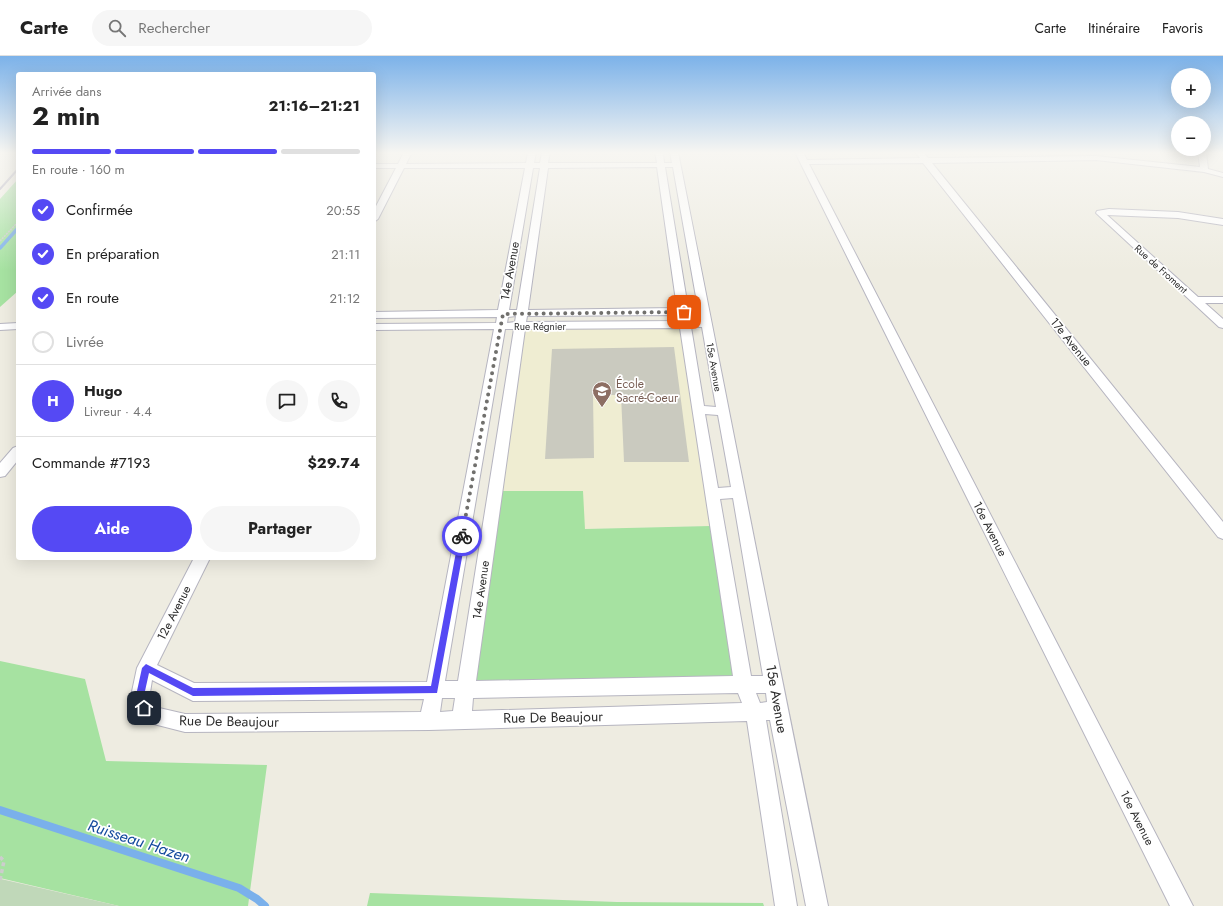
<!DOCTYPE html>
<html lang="fr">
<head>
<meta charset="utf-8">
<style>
	body { margin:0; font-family:Jost,sans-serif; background:#f6f6f6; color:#222; height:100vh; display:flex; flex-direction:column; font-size:15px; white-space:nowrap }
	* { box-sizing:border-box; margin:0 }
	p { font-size:13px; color:#767676 }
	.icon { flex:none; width:22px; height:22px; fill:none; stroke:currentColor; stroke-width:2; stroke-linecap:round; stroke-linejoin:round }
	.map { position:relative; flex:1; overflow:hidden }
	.side { position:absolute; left:16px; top:16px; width:360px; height:488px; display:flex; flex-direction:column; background:#fff; border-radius:4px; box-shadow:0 4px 16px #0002 }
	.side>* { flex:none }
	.tools { position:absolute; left:1171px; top:12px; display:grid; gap:8px }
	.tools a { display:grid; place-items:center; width:40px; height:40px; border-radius:50%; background:#fff; box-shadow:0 4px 16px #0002; font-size:20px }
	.pin { position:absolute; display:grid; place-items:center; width:34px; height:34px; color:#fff; margin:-17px; border-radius:8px; box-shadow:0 2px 6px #0006 }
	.courier { position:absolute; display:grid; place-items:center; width:40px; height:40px; margin:-20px; border:3px solid #5549f4; border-radius:50%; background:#fff; color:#222; box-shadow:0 1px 5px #0007 }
	.head em { font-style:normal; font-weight:700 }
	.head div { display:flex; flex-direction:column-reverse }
	.head { display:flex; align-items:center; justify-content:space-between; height:68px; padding:0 16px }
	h1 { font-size:26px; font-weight:700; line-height:30px }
	.bar { display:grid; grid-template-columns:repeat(4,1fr); gap:6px 4px; align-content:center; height:48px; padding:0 16px }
	.bar i { height:5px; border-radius:3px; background:#e0e0e0 }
	.bar .on { background:#5549f4 }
	.bar p { grid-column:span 4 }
	.line { display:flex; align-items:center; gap:10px; padding:0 16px; border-top:1px solid #e0e0e0 }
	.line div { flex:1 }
	.round { display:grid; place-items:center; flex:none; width:42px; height:42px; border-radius:21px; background:#f6f6f6 }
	ol { padding:0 16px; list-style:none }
	li { display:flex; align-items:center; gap:12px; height:44px }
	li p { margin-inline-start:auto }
	li .icon { padding:4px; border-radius:50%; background:#5549f4; color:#fff; stroke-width:4 }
	li:last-child { color:#767676 }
	li i { width:22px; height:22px; border:2px solid #e0e0e0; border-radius:50% }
	.button { display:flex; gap:8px; margin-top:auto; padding:8px 16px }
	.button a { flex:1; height:46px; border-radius:24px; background:#5549f4; color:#fff; font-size:16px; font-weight:700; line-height:46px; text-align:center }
	.button a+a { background:#f6f6f6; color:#222 }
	header { display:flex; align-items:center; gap:24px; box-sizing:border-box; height:56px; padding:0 20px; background:#fff; border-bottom:1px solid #e0e0e0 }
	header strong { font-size:19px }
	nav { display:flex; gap:22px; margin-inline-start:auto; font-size:14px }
	.search { width:280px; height:36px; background:#f6f6f6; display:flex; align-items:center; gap:10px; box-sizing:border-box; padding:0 14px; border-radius:22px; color:#767676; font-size:15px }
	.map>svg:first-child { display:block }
	.education { fill:#efedd2 }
	.green { fill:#a6e2a1 }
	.cemetery { fill:#c0d8b9 }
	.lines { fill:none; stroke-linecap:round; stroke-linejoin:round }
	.stream-far1 { stroke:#7ab0eb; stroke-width:3.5 }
	.stream { stroke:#7ab0eb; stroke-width:8 }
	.building { fill:#cacabf }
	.street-casing { stroke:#b6b5c0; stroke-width:2 }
	.path-far1 { stroke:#cdcdcd; stroke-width:1.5; stroke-dasharray:2 1; stroke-linecap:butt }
	.path { stroke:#cdcdcd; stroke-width:3.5; stroke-dasharray:4 3; stroke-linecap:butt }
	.street { fill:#fff; fill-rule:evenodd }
	.rail { stroke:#a6a4b7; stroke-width:2 }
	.route { fill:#5549f4 }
	.done { stroke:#71706d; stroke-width:4; stroke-dasharray:0 7.2 }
	.labels { text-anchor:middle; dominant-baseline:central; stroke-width:3.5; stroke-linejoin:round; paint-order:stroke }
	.far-street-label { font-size:10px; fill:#2e2e2e; stroke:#fff }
	.street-label { font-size:12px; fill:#2e2e2e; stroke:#fff }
	.education-label { font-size:12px; fill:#785e54; stroke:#fff; text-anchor:start }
	.near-street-label { font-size:14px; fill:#2e2e2e; stroke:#fff }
	.near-water-label { font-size:16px; font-style:italic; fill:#134a9d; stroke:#fff }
</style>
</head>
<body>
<header>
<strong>Carte</strong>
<div class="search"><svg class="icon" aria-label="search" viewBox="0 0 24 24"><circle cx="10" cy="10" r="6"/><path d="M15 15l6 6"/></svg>Rechercher</div>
<nav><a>Carte</a><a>Itinéraire</a><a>Favoris</a></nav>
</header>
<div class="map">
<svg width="1223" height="850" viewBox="0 0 1223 850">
	<rect width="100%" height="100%" fill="#eeece1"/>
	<path class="education" d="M685 269 710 470 585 473 499 435 520 270Z"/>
	<path class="green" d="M18 123V235L0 251V143Z
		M499 435H583L585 473 710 470 741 627 466 634Z
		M0 605 85 623 106 705 267 709 248 850H119L0 822Z
		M370 837 617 846 763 847 764 850H367Z"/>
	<path class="cemetery" d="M0 822 1 823 119 850H0Z"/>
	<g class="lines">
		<path class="stream-far1" d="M0 192 18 172"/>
		<path class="stream" d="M0 754 239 832 257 843 265 850"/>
	</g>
	<path class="building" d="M674 291 689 406H624L621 339H593L594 402 545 403 552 293Z"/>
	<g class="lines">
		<defs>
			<path id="street" d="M404 96H412L406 108 526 107 528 96H536L534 107H540L542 96H550L548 107H657L655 96H663L664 107H672L670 96H678C728 348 776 599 828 850H806L770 664H766L797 850H775L747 665 429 674 185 676 142 665 130 645 137 612 194 502H210L157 609 194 627 427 626 494 273 374 274V268L496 267 497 261 374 262V256L498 254 525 112H404L378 163 374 166V154L396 112H374V108H398ZM657 111 677 252 528 254 548 112ZM665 111H673L698 252H688ZM533 112H540L517 254H509ZM689 258H700L701 265H690ZM678 259 679 265 526 266 527 260ZM516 260 515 266 507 267 508 261ZM691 271H702L716 351 704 350ZM680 272 733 620 476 625 525 273ZM505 273H514L458 625H445ZM705 358 718 359 731 431 718 432ZM733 442 763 620H751L720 443ZM152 624 193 645 424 643 421 656 185 658 155 651 149 643ZM738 637 742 647 472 655 473 642ZM756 637H766L767 646 760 647ZM442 642H455L453 655 440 656Z
				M795 96H803L807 104 920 102 915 96H923L928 102 1096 100 1200 111 1198 96H1206L1208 113 1223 117V121L1204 116 1096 104 932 107 1223 466V483L1218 481 923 107 809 108 1193 850H1170Z
				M1109 153 1178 156 1223 163V169L1178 162 1107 159 1198 241H1223V247H1205L1223 263V272L1219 271 1096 157 1097 155Z
				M18 267V273L0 274V268Z
				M18 390V404L5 420 0 421V407L13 392Z"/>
		</defs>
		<use href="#street" class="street-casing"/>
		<path class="path-far1" d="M0 185 18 166"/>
		<path class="path" d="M0 801 4 805 0 824"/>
		<use href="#street" class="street"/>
		<path class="rail" d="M0 133 18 113"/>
	</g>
	<linearGradient id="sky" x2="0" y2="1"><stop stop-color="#7cb2e9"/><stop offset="0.45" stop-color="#f7f6f2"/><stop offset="1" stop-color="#f7f6f2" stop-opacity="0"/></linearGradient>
	<rect width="1223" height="215" fill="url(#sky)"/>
	<path class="route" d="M462 477 466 480 437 637 193 640 149 617 143 644 148 652 147 655 144 656C140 654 137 649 135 644L142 612 146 608 193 632 431 630 459 480Z"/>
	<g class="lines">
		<path class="done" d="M462 480 503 258 684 256"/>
	</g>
	<defs>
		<symbol id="school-pin" viewBox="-11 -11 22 30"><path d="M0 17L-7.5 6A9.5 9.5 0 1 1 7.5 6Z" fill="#8d6e63" stroke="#fff"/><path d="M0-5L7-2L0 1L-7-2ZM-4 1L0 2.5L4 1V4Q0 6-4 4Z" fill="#fff"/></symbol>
	</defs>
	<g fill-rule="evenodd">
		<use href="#school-pin" x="591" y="324" width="22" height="30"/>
	</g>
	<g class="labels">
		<g class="far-street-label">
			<text transform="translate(1161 213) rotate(42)">Rue de Froment</text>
			<text x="540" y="270">Rue Régnier</text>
			<text transform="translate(714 311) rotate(80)">15e Avenue</text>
		</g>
		<g class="street-label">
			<text transform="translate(510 215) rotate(-80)">14e Avenue</text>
			<text transform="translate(1071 286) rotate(51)">17e Avenue</text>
			<text transform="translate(990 473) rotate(63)">16e Avenue</text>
			<text transform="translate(481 534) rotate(-82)">14e Avenue</text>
			<text transform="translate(174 557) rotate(-63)">12e Avenue</text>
			<text transform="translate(1137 762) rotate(63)">16e Avenue</text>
		</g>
		<g class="education-label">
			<text x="616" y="328">École<tspan x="616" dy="14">Sacré-Coeur</tspan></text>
		</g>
		<g class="near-street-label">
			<text transform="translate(777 643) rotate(80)">15e Avenue</text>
			<text transform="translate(553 661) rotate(-1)">Rue De Beaujour</text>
			<text transform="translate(229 665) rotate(1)">Rue De Beaujour</text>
		</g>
		<g class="near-water-label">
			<text transform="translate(139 785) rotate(18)">Ruisseau Hazen</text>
		</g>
	</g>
</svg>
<div class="tools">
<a>+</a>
<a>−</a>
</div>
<div class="pin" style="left:684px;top:256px;background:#ea580c"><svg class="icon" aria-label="bag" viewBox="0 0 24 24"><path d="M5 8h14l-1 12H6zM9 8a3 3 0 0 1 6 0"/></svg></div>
<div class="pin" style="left:144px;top:652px;background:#1f2937"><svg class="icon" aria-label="home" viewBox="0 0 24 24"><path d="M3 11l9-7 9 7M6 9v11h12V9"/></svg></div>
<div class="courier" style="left:462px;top:480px"><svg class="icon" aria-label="bike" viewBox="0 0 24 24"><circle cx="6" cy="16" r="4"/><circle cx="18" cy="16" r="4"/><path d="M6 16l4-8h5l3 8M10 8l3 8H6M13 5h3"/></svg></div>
<section class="side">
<div class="head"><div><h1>2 min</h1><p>Arrivée dans</p></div><em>21:16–21:21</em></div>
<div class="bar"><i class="on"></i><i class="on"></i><i class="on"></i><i></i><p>En route · 160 m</p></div>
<ol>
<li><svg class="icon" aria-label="check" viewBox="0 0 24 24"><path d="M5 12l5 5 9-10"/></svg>Confirmée<p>20:55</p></li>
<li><svg class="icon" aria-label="check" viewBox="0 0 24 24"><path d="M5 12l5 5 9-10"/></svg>En préparation<p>21:11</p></li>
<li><svg class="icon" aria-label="check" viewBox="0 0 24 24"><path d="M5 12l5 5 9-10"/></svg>En route<p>21:12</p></li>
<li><i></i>Livrée</li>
</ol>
<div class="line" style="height:72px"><b class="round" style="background:#5549f4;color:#fff">H</b><div><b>Hugo</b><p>Livreur · 4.4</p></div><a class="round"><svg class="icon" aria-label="chat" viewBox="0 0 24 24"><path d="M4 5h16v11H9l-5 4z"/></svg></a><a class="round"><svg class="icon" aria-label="phone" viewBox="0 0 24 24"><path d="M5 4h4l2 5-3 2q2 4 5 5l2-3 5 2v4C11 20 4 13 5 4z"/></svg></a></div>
<div class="line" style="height:52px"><div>Commande #7193</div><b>$29.74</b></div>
<div class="button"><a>Aide</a><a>Partager</a></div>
</section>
</div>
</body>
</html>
